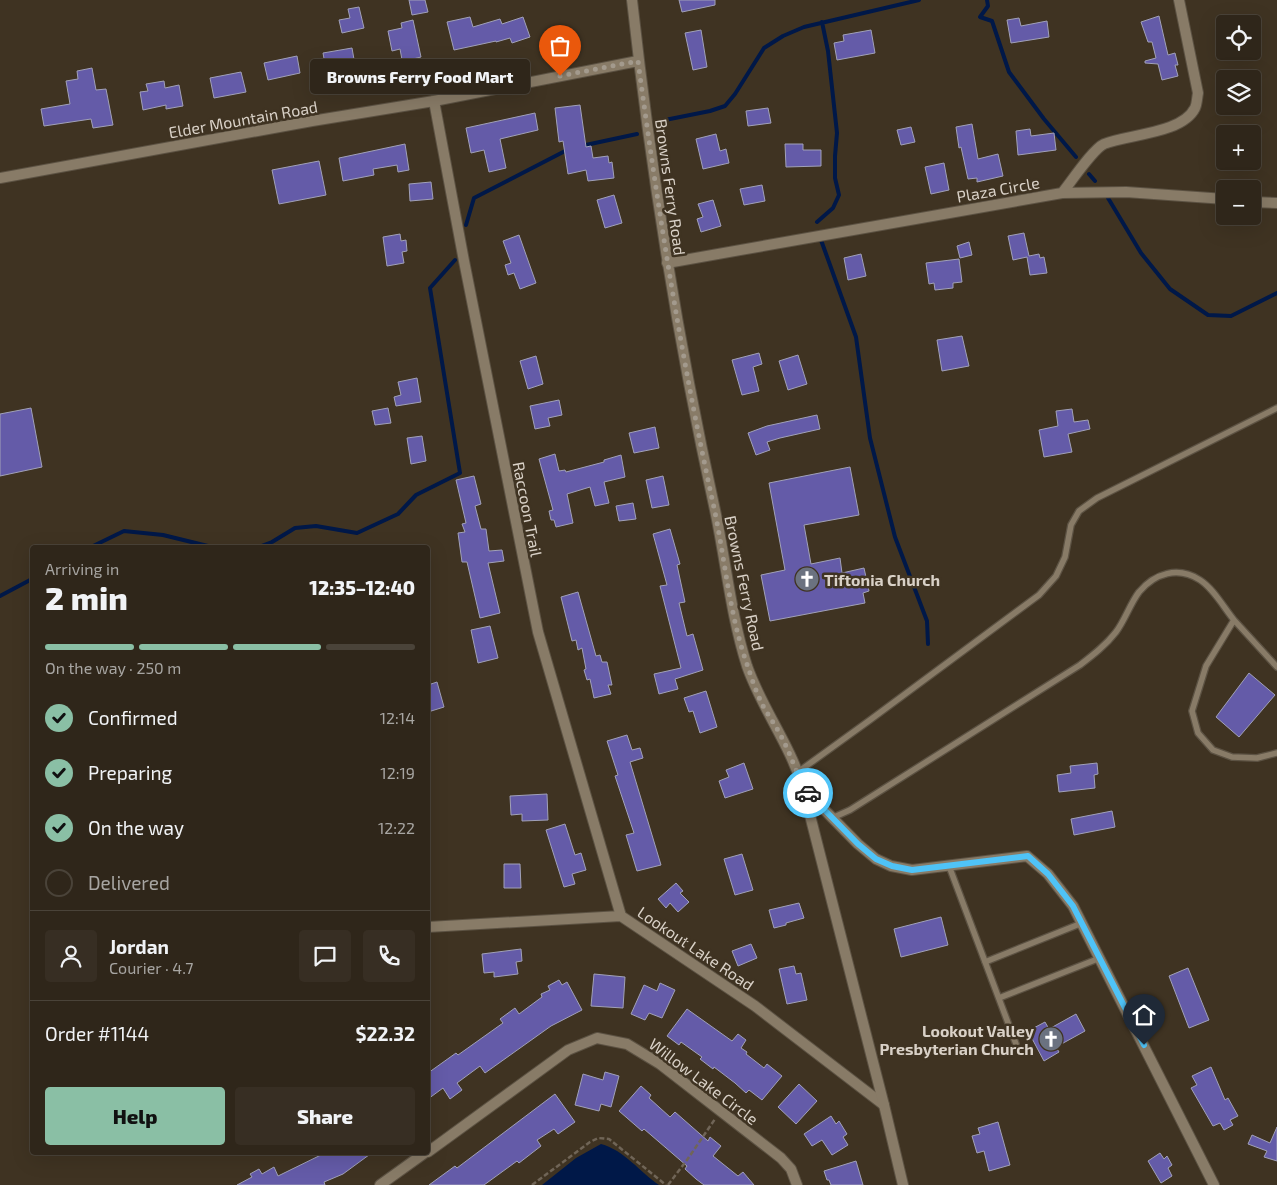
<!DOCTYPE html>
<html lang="en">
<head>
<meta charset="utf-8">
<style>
	body { margin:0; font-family:"Exo 2",sans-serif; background:#372e23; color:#f1f3f6; height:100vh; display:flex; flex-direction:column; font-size:19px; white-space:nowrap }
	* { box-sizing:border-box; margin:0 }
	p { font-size:16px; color:#a7a5a2 }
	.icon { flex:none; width:28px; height:28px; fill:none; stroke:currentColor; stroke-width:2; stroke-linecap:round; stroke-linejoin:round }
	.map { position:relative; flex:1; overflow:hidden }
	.side { position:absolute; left:30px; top:545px; width:400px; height:610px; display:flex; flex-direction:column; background:#2f261a; border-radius:5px; box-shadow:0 5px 20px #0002,0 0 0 1px #4a4339 }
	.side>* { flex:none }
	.buttons { position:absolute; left:1216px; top:15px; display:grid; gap:10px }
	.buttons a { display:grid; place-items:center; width:45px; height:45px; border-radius:5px; background:#2f261a; box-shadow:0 5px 20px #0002,0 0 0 1px #4a4339; font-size:25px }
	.pin { position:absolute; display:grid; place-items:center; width:42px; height:42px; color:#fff; margin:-51px -21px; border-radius:50% 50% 50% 0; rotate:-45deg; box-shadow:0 0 5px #0007 }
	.pin .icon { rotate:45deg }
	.courier { position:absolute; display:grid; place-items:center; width:50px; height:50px; margin:-25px; border:4px solid #4fc3f7; border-radius:50%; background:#fff; color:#222; box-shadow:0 1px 6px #0007 }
	.bubble { position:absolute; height:35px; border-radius:5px; background:#2f261a; box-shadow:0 5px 20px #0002,0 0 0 1px #4a4339; font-size:16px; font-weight:800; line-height:35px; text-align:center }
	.head em { font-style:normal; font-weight:800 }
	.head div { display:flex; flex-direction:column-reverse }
	.head { display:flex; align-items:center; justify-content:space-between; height:85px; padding:0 15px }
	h1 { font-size:32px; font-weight:800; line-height:38px }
	.bar { display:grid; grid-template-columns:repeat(4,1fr); gap:8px 5px; align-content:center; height:60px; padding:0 15px }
	.bar i { height:6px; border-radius:4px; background:#4a4339 }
	.bar .on { background:#8abfa5 }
	.bar p { grid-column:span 4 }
	.line { display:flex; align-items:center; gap:12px; padding:0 15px; border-top:1px solid #4a4339 }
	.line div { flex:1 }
	.round { display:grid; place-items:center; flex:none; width:52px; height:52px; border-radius:5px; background:#372e23 }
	ol { padding:0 15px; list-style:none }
	li { display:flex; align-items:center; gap:15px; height:55px }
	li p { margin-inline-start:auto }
	li .icon { padding:5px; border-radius:50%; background:#8abfa5; color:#111; stroke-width:4 }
	li:last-child { color:#a7a5a2 }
	li i { width:28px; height:28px; border:2px solid #4a4339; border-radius:50% }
	.cta { display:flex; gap:10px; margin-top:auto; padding:10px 15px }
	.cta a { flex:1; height:58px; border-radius:5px; background:#8abfa5; color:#111; font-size:20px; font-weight:800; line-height:58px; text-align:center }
	.cta a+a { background:#372e23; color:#f1f3f6 }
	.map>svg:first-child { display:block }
	.water { fill:#001848 }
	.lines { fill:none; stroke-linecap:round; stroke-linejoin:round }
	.stream { stroke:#001848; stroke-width:4 }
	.building { fill:#645ba8; stroke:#a1a1b8 }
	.service-casing { stroke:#5c5243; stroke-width:8 }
	.minor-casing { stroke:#5c5243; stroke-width:12 }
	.tertiary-casing { stroke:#5c5243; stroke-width:12 }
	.path { stroke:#706557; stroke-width:2.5; stroke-dasharray:5 2.5; stroke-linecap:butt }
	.service { stroke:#887b67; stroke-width:5.5 }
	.minor { stroke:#887b67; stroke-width:10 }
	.tertiary { stroke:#887b67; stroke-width:10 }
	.done { stroke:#a39a8d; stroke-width:5; stroke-dasharray:0 9 }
	.route { stroke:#4fc3f7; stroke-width:6 }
	.labels { text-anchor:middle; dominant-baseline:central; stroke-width:5; stroke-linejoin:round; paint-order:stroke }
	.street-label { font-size:16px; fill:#d9d1c7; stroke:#3f3322 }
	.poi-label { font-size:16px; font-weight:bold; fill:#d9d1c7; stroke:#3f3322; text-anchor:start }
</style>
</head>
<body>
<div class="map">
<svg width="1277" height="1185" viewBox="0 0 1277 1185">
	<rect width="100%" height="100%" fill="#3f3322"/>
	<path class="water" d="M601 1144C624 1150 640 1172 659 1185H542L576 1158Z"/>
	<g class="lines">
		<path class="stream" d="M987 0 988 6 980 17 992 21 1009 72 1044 119 1076 157
			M658 123 665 120 710 111 725 106 735 94 764 48 783 36 804 27 919 0
			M581 146 637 134
			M1089 174 1095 181
			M1108 198 1141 253 1170 289 1208 315 1231 316 1277 293
			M817 222 833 208 839 195 835 178V156L837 133 828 51 822 22
			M466 225 474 198 567 150
			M821 240 856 337 870 438 895 537 927 621 928 644
			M89 548 124 531 163 535 216 548
			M256 548 272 542 295 528 316 526 357 533 398 514 416 495 460 473 430 288 455 260
			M0 596 32 579"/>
	</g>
	<path class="building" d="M409 0H425L428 12 412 15Z
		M679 0H715V5L682 12Z
		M359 7 364 28 342 33 339 20 350 18 348 9Z
		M1159 16 1168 55 1175 53 1178 65H1175L1178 76 1162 80 1158 64 1145 63V61L1156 58 1152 42H1148L1141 22Z
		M470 17 473 27 500 19 502 24 523 17 530 37 512 43 510 38 496 42V41L454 50 447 22Z
		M1019 18 1021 26 1047 21 1049 37 1011 43 1007 20Z
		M413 20 421 57 413 59 414 63 403 65 400 49 392 51 388 31 402 28 401 23Z
		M701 30 707 67 693 70 685 33Z
		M871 30 875 53 837 60 834 43 844 41 843 35Z
		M352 48 355 65 326 70 323 53Z
		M297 56 300 73 268 80 264 63Z
		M92 68 96 90 106 89 113 125 93 128 91 119 44 126 41 109 70 104 66 81 78 79 77 71Z
		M241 72 246 92 214 98 210 78Z
		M164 81 165 88 179 85 183 106 166 109V105L143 110 140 92 148 91 146 84Z
		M580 105 586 147 591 146 593 158 608 156 609 163 612 162 614 178 588 181 586 170 568 174 563 141 559 142 555 108Z
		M768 108 771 123 748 126 746 111Z
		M535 113 538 130 500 139 506 168 489 172 484 150 471 153 466 128Z
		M972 124 978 159 998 154 1003 176 977 182V178L968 179 961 147 959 148 956 127Z
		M911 127 915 142 901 145 897 130Z
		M1030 129 1031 136 1054 133 1056 150 1018 155 1016 131Z
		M716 134 720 151 726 149 729 163 703 169 696 139Z
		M405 144 409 170 398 172 397 165 373 169 374 175 343 181 339 158Z
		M785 144H803V150H821V166L786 167Z
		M319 161 326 195 279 204 272 170Z
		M944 163 949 190 931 194 925 167Z
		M431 182 433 199 410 201 409 184Z
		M762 185 765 201 744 205 740 189Z
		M614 195 622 223 605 228 597 200Z
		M713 200 721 226 701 232 697 219 703 217 698 204Z
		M1024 233 1029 256 1039 254 1040 258 1044 257 1047 273 1030 275 1027 257 1013 260 1008 236Z
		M400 234 401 241 406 240 407 251 402 252 404 263 387 266 383 237Z
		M519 235 536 283 520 289 514 273 508 275 505 265 511 263 503 241Z
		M969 242 972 255 960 258 957 246Z
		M861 254 866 276 848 280 844 258Z
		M959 259 962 282 953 283V288L935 290 934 283 929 284 926 263Z
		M962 336 969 366 942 371 937 340Z
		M759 353 762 364 753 367 759 391 742 395 732 360Z
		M798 355 807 384 788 390 779 361Z
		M536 356 543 384 528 389 520 361Z
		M417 378 421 402 396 406 394 397 401 395 398 382Z
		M559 400 562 415 548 418 550 426 535 429 530 406Z
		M31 408 42 467 0 476V414Z
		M388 408 391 423 375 425 372 411Z
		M1072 409 1074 422 1088 420 1090 429 1068 434 1072 452 1044 457 1039 430 1058 426 1056 411Z
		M817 415 820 429 780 438 767 442 770 450 756 455 748 433 767 426Z
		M655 427 659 448 634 453 629 433Z
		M422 436 426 461 411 464 407 438Z
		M555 454 559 471 565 470 566 472 604 462V460L621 455 625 477 604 482 609 503 595 506 590 487 567 494 573 523 556 527 554 520H551L549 511 553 510 539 459Z
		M850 467 859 515 804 525 811 564 840 558 842 573 864 568 869 591 863 593 865 603 770 621 761 575 785 570 769 483Z
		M474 476 481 504 475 506 481 529H486L489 551 502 550 504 561 488 563 500 613 480 618 467 562H462L458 533 465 532 462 524 466 523 456 480Z
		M663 476 669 505 652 508 646 480Z
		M633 503 636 519 619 521 616 506Z
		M670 529 680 564 677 565 685 602 679 603 687 636 693 634 703 670 675 679 678 689 659 694 654 674 681 668 660 586 667 585 653 534Z
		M578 592 596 656 600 655 602 662H607L612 685H608L611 694 594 698 590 679 587 680 584 670 586 669 582 648 578 650 576 640 572 641 561 597Z
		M490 626 498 658 478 663 471 630Z
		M1249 673 1275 695 1239 737 1216 717Z
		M437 682 444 707 428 712V685Z
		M706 691 717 727 700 733 693 711 689 712 684 698Z
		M627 735 632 750 640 748 643 758 630 762 661 865 637 871 626 835 634 833 615 776 618 775 607 741Z
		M744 763 753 789 725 798 719 781 729 777 726 770Z
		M1097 763 1098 774 1094 775 1095 788 1059 792 1057 775 1071 773 1070 766Z
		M547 794 548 820 522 821V814L511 815 510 796Z
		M1112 811 1115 827 1074 835 1071 819Z
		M565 824 575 855 581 853 586 870 572 874 575 884 564 887 546 830Z
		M742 854 753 890 735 895 724 859Z
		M504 864H520L521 888H504Z
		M676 883 683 891 680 893 689 902 678 912 670 903 666 908 658 899Z
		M799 903 804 918 786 923V925L774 928 769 910Z
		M941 917 948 945 901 957 894 929Z
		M751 944 757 958 738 966 732 951Z
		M521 949 522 961 516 962 518 974 494 977V972L484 973 482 954Z
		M794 966 796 974 801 973 807 1000 787 1004 779 969Z
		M1188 968 1209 1020 1189 1028 1169 976Z
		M594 974 625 977 623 1008 591 1006Z
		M559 980 562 985 567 982 582 1010 551 1026 485 1073 480 1066 457 1083 462 1090 450 1099 443 1088 428 1099V1073L456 1053 458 1055 503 1023 500 1019 515 1008 519 1014 542 997 541 994 550 990 548 986Z
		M660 983 675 990 662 1018 649 1013 645 1020 631 1014 644 985 657 991Z
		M687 1009 732 1041 738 1034 746 1040 741 1048 747 1052 746 1054 764 1068 767 1064 782 1076 762 1100 749 1090 746 1093 735 1083 714 1067 713 1069 700 1059 702 1057 681 1042 679 1045 667 1036Z
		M1076 1014 1085 1031 1056 1047 1059 1052 1044 1061 1028 1031 1045 1022 1049 1029Z
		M1211 1067 1225 1100 1228 1098 1238 1116 1230 1120 1233 1125 1224 1130 1220 1123 1213 1126 1191 1088 1197 1085 1192 1076Z
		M605 1072 619 1076 611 1107 601 1104 599 1111 575 1105 583 1074 603 1080Z
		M799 1084 817 1101 796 1124 778 1107Z
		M641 1086 651 1095 649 1098 670 1117 675 1112 708 1141 710 1137 721 1146 713 1156 738 1176 743 1172 754 1185H704L696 1179 685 1169 687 1166 644 1129 642 1131 619 1111Z
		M555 1094 575 1122 558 1134 554 1129 537 1140 541 1146 519 1163 517 1161 484 1185H429L455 1166 457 1168Z
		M831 1116 836 1124 839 1121 847 1134 843 1137 848 1145 832 1155 822 1140 812 1146 804 1134Z
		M998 1122 1010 1165 989 1171 984 1151 977 1153 972 1136 980 1134 978 1128Z
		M1277 1127V1161L1264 1157 1267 1151 1248 1144 1252 1135 1270 1143Z
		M327 1152H373L343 1174 324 1182 325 1185H237L252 1177 250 1174 259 1169 262 1174 274 1167 278 1176Z
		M1160 1153 1164 1159 1167 1156 1172 1165 1168 1168 1172 1176 1161 1183 1148 1161Z
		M856 1161 863 1185H831L829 1180H827L824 1171Z"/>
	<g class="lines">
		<defs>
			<path id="service" d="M1277 667 1234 620 1206 666 1192 711 1198 733 1213 750 1232 757 1257 758 1277 753
				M798 772 870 720 1039 595 1056 576 1065 557 1071 525 1079 511 1097 498 1277 408
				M832 818 850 810 1080 665C1093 655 1106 645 1116 632 1125 620 1130 604 1139 592 1155 573 1178 566 1200 580 1214 589 1224 608 1234 620
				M949 866 1016 1044
				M985 962 1082 923
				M999 998 1100 958"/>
			<path id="minor" d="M434 101 464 261 538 632 621 916
				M1062 193 1126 192 1225 199
				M1252 202 1277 203
				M667 263 1062 193C1071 182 1093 149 1104 144 1128 134 1182 134 1195 108 1197 104 1197 98 1198 93L1179 0
				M803 788 858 844 876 859 891 866 912 870 1027 856 1048 874 1073 906 1214 1185
				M428 927 621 916 755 1006 884 1105
				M428 1152 568 1050 597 1038 627 1044 660 1064 781 1158 791 1169 797 1185
				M380 1185 426 1152"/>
			<path id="tertiary" d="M632 0C651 172 678 342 715 510 726 562 731 616 747 666 762 709 790 744 803 788L884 1105 903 1185
				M0 178 312 121 434 101 638 61"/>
		</defs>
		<use href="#service" class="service-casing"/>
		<use href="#minor" class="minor-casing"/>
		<use href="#tertiary" class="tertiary-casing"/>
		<path class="path" d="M532 1185 590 1142 598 1138 609 1139 666 1185
			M668 1185 687 1160 715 1119"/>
		<use href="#service" class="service"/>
		<use href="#minor" class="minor"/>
		<use href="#tertiary" class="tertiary"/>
	</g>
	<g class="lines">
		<path class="done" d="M560 76 638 61C658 209 681 357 713 503 725 557 729 615 748 667 752 680 757 694 763 706 770 718 778 729 784 742 791 755 800 784 808 793"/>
		<path class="route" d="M808 793 858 844 876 859 892 866 912 870 1028 856 1048 874 1073 906 1144 1045"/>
	</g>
	<defs>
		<symbol id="church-disc" viewBox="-11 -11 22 22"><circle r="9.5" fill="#6b7280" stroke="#3f3322"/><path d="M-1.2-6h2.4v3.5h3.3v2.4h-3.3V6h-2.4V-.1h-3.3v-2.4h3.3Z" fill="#fff"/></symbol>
	</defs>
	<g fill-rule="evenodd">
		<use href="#church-disc" x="793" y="565" width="28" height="28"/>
		<use href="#church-disc" x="1037" y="1025" width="28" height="28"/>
	</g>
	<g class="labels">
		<g class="street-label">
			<text transform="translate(243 119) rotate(-10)">Elder Mountain Road</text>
			<text transform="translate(671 187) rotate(82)">Browns Ferry Road</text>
			<text transform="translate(998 189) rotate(-10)">Plaza Circle</text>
			<text transform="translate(528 509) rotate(79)">Raccoon Trail</text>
			<text transform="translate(745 583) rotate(78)">Browns Ferry Road</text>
			<text transform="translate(696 948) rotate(34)">Lookout Lake Road</text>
			<text transform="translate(704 1081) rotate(37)">Willow Lake Circle</text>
		</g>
		<g class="poi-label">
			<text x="824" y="579">Tiftonia Church</text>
			<text x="1034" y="1030" text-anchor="end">Lookout Valley<tspan x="1034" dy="18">Presbyterian Church</tspan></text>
		</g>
	</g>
</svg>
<div class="buttons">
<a><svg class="icon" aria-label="locate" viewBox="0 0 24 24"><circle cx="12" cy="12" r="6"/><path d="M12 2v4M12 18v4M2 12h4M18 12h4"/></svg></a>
<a><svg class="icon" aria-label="layers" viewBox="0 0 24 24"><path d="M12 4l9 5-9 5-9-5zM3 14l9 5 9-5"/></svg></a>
<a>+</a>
<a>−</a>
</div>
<div class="pin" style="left:560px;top:76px;background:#ea580c"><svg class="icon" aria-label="bag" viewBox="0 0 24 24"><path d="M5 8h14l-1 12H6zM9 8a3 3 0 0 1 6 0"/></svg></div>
<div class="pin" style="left:1144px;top:1045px;background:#1f2937"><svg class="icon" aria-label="home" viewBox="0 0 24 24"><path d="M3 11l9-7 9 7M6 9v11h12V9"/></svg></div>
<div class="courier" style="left:808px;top:793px"><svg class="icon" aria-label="car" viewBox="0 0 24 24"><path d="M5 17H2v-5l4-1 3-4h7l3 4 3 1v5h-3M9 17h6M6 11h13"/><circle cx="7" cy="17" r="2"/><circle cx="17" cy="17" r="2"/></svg></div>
<div class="bubble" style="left:310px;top:59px;width:220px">Browns Ferry Food Mart</div>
<section class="side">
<div class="head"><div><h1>2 min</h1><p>Arriving in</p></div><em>12:35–12:40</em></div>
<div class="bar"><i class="on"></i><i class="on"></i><i class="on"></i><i></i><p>On the way · 250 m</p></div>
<ol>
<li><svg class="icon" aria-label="check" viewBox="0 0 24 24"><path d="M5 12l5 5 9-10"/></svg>Confirmed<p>12:14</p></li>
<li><svg class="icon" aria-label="check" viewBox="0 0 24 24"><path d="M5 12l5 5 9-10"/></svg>Preparing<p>12:19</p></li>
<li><svg class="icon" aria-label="check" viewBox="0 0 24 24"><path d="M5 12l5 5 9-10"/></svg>On the way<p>12:22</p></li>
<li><i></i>Delivered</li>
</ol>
<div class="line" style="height:90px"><a class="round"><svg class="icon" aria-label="person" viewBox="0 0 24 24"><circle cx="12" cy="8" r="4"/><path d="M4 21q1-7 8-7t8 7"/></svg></a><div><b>Jordan</b><p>Courier · 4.7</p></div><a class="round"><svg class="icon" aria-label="chat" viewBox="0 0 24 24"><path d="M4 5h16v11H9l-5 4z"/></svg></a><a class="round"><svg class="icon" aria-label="phone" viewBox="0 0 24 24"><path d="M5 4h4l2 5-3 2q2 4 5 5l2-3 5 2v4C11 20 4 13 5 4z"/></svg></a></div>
<div class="line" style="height:65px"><div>Order #1144</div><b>$22.32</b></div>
<div class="cta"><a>Help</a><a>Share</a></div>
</section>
</div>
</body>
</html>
